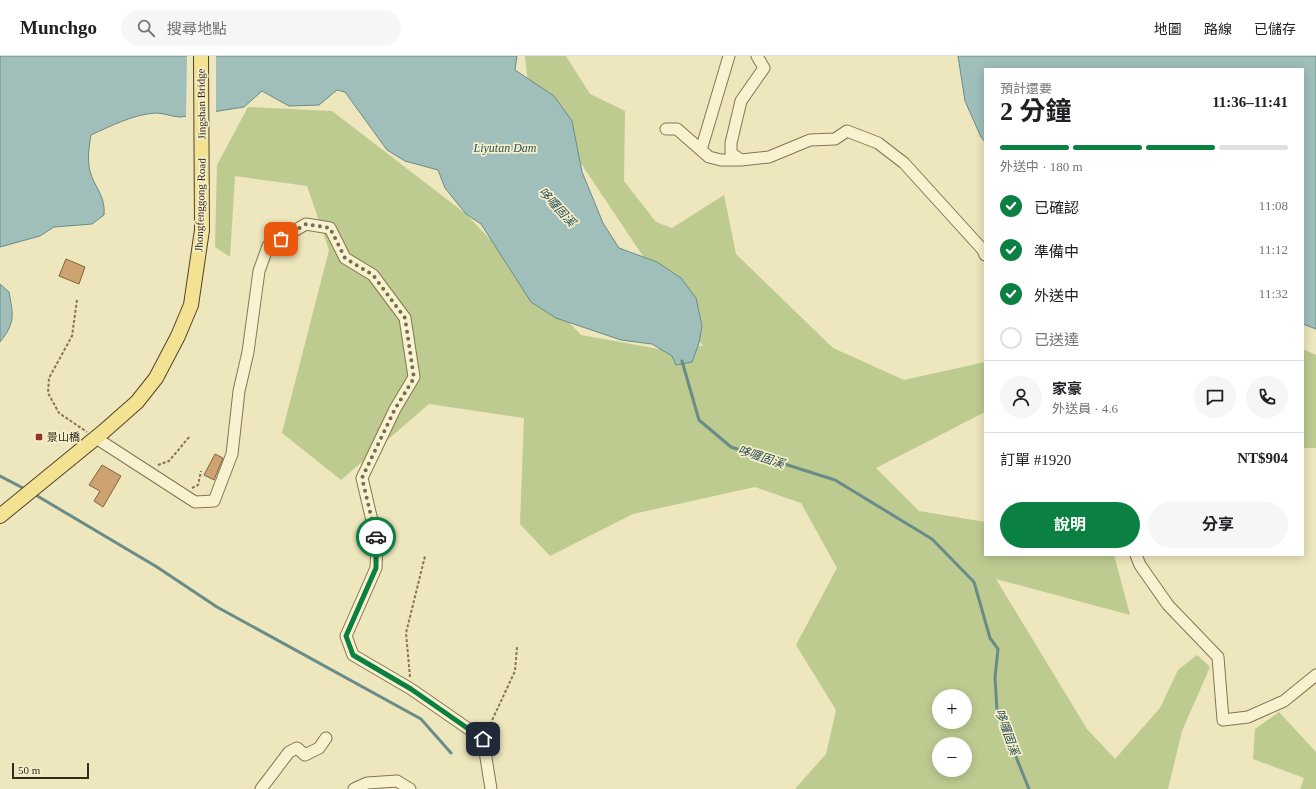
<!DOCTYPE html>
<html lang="zh-TW">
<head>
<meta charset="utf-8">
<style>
	body { margin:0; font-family:"Times New Roman","Noto Sans TC",serif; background:#f6f6f6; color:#202124; height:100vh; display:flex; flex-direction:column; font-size:15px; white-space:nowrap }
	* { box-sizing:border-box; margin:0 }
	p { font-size:13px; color:#757577 }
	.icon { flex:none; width:22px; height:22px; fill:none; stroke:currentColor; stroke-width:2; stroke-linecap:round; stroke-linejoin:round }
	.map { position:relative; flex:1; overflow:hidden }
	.side { position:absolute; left:984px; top:12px; width:320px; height:488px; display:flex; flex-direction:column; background:#fff; border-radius:0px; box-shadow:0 2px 10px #0003 }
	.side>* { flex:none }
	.buttons { position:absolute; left:932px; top:633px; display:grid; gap:8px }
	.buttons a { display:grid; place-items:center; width:40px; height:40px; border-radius:50%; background:#fff; box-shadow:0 2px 10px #0003; font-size:20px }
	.scale { position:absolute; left:12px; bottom:10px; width:77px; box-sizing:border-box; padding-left:4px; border:2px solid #342b1b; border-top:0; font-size:11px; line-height:14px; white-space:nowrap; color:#342b1b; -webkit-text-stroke:3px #f5efcc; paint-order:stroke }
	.pin { position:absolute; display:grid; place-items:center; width:34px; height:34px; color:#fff; margin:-17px; border-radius:8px; box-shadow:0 2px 6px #0006 }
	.courier { position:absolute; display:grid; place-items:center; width:40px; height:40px; margin:-20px; border:3px solid #0b8043; border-radius:50%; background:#fff; color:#222; box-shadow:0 1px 5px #0007 }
	.summary em { font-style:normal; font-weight:700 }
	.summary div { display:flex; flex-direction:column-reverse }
	.summary { display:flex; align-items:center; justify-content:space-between; height:68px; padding:0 16px }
	h1 { font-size:26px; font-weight:700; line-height:30px }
	.bar { display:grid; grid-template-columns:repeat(4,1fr); gap:6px 4px; align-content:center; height:48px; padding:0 16px }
	.bar i { height:5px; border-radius:3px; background:#e0e0e0 }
	.bar .active { background:#0b8043 }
	.bar p { grid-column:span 4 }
	.line { display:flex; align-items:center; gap:10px; padding:0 16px; border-top:1px solid #e0e0e0 }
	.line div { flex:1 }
	.round { display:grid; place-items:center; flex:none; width:42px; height:42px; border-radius:21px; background:#f6f6f6 }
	ol { padding:0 16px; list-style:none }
	li { display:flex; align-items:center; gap:12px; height:44px }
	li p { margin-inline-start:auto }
	li .icon { padding:4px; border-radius:50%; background:#0b8043; color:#fff; stroke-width:4 }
	li:last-child { color:#757577 }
	li i { width:22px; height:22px; border:2px solid #e0e0e0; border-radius:50% }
	.button { display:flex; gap:8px; margin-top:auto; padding:8px 16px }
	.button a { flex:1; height:46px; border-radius:24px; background:#0b8043; color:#fff; font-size:16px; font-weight:700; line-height:46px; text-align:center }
	.button a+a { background:#f6f6f6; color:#202124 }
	header { display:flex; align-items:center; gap:24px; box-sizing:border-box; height:56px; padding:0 20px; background:#fff; border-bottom:1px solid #e0e0e0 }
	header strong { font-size:19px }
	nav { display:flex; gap:22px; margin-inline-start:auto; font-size:14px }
	.search { width:280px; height:36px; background:#f6f6f6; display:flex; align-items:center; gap:10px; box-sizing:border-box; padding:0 14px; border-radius:22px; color:#757577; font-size:15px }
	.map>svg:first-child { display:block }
	.green { fill:#bdcb91; fill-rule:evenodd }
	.water { fill:#a0bfba; stroke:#688c88 }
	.pier { fill:#eee6bc }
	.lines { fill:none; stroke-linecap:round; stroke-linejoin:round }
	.stream { stroke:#688c88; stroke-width:3 }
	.building { fill:#cda471; stroke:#85623b }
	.minor-casing { stroke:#857556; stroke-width:13 }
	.major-casing { stroke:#53432b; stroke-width:16 }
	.path { stroke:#857556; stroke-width:2; stroke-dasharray:3 2; stroke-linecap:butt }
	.minor { stroke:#f9f2cf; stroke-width:11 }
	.major { stroke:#f3e292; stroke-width:14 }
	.done { stroke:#756c53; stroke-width:4; stroke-dasharray:0 7.2 }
	.route { stroke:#0b8043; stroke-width:5 }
	.poi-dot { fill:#953325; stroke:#f5efcc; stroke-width:1.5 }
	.labels { text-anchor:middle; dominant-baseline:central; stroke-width:3.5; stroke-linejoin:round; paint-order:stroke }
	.street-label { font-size:11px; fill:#342b1b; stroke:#f5efcc }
	.poi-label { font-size:11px; fill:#342b1b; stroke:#f5efcc; text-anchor:start }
	.water-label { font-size:12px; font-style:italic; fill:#2a5154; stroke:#f5efcc }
</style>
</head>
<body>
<header>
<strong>Munchgo</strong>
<div class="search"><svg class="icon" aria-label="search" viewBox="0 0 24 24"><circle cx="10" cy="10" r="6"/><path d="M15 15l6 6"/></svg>搜尋地點</div>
<nav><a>地圖</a><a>路線</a><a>已儲存</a></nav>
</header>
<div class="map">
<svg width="1316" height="733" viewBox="0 0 1316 733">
	<rect width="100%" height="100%" fill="#eee6bc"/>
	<path class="green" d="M525 0H566L590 38 625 55 624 125 656 166 672 172 724 139 736 198 833 292 904 324 985 306V356L876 412 919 455 985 466V499H1114L1130 559 996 523 1087 673 1115 703 1160 652 1178 614 1197 599 1210 611 1182 675 1168 733H795L826 698 836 654 796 589 837 512 801 447 755 431 633 458 550 500 520 468 524 362 429 348 341 424 282 377 329 194 307 130 235 120 230 201 215 191 217 109 248 51 332 55 466 158 581 279 659 293 703 290 528 28ZM939 640H965V666H939ZM939 688H965V714H939Z
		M1303 293 1316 299V392H1303Z
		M1279 656 1316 696V733H1300L1304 722 1253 703 1255 673Z"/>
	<path class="water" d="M0 0H517L515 14 554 40 572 65 582 116 603 167 619 192 657 206 681 222 696 242 702 270 699 287 692 306 676 309 672 300 652 288 621 284 556 262 531 246 481 168 466 158 445 132 438 114 405 105 387 94 345 36 337 34 319 49 289 50 262 35 244 51 181 61C172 61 164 57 156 57 134 58 111 70 91 79 89 91 87 103 90 115 94 131 106 140 104 159L92 168 54 171 40 180 0 191Z
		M958 0H1316V273L1303 268V13H985V86L981 81 965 45Z
		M0 228 9 236C13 259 16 266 0 286Z"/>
	<path class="pier" d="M187 0H216V57L186 62Z"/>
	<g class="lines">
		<path class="stream" d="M682 305 699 364 731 391 835 424 932 483 974 526 990 582 998 593 995 622 997 654 1029 733
			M0 420 25 433
			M34 438 157 511 217 551 421 663 451 697"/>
	</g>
	<path class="building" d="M66 203 85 211 79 228 59 220Z
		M215 398 223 402 214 424 204 419Z
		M102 409 121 420 103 451 94 445 100 435 89 429Z"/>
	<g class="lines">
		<defs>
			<path id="minor" d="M666 73H677L709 101 721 104H741L769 101 810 84 835 83 847 75 878 87 904 107 983 194 985 199
				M701 94 729 0
				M741 104 731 97V87L741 45 764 12 757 0
				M96 382 195 446 214 445 232 398 239 335 248 296 259 215 268 190 306 168 330 172 345 202 373 219 405 262 414 321 395 353 362 422 377 486 376 512 346 580 353 599 411 633 483 683 491 733
				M1136 499 1140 509 1168 549 1218 601 1223 664 1248 661 1284 645 1316 619
				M261 733 289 696 297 692 305 699 319 692 326 682
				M354 733 367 727 397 725 410 733"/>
			<path id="major" d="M0 460 103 376 137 346 156 322 178 280 191 249 202 174 201 0"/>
		</defs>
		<use href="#minor" class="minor-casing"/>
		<use href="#major" class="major-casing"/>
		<path class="path" d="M77 244 72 280 49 322 48 337 59 357 87 376
			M158 409 169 405 190 380
			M192 432 198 429 201 415
			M410 621 406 577 425 500
			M488 673 515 615 517 591"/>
		<use href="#minor" class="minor"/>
		<use href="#major" class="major"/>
	</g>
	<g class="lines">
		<path class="done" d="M281 183 306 168 330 172 345 202 373 219 405 262 414 322 395 353 362 422 376 481"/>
		<path class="route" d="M376 481V512L346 580 353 599 411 633 483 683"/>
	</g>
	<rect class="poi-dot" x="35" y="377" width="8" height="8" rx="2"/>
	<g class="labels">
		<g class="street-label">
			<text transform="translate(201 48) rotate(-91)">Jingshan Bridge</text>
			<text transform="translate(200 149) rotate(-88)">Jhongfenggong Road</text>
		</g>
		<g class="poi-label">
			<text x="47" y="381">景山橋</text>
		</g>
		<g class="water-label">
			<text x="505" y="92">Liyutan Dam</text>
			<text transform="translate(557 151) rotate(47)">哆囉固溪</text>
			<text transform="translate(761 401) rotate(18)">哆囉固溪</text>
			<text transform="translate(1007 676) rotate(70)">哆囉固溪</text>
		</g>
	</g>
</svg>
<div class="buttons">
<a>+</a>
<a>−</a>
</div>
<div class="scale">50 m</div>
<div class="pin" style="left:281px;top:183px;background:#ea580c"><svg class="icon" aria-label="bag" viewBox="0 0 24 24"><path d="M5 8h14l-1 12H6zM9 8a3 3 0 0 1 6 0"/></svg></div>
<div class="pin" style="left:483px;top:683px;background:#1f2937"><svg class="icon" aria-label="home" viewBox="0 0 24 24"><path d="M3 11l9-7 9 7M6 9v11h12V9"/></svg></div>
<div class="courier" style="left:376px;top:481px"><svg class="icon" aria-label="car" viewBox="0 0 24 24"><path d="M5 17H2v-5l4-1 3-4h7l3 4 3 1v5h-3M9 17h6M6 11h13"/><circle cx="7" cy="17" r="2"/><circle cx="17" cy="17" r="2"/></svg></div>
<section class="side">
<div class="summary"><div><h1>2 分鐘</h1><p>預計還要</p></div><em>11:36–11:41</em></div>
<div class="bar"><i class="active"></i><i class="active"></i><i class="active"></i><i></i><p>外送中 · 180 m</p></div>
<ol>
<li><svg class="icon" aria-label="check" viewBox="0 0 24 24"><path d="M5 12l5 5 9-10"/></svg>已確認<p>11:08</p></li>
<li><svg class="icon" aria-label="check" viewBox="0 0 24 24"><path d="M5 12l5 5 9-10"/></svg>準備中<p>11:12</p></li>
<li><svg class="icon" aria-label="check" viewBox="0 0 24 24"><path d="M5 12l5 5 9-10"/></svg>外送中<p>11:32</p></li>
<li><i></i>已送達</li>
</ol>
<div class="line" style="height:72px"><a class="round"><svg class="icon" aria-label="person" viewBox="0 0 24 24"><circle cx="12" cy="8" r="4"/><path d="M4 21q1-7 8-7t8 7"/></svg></a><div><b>家豪</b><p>外送員 · 4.6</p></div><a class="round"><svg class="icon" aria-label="chat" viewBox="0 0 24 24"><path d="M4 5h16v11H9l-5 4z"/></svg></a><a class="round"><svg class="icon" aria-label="phone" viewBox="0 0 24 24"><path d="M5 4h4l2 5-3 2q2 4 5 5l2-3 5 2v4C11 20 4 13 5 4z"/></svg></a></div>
<div class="line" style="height:52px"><div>訂單 #1920</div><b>NT$904</b></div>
<div class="button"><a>說明</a><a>分享</a></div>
</section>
</div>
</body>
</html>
